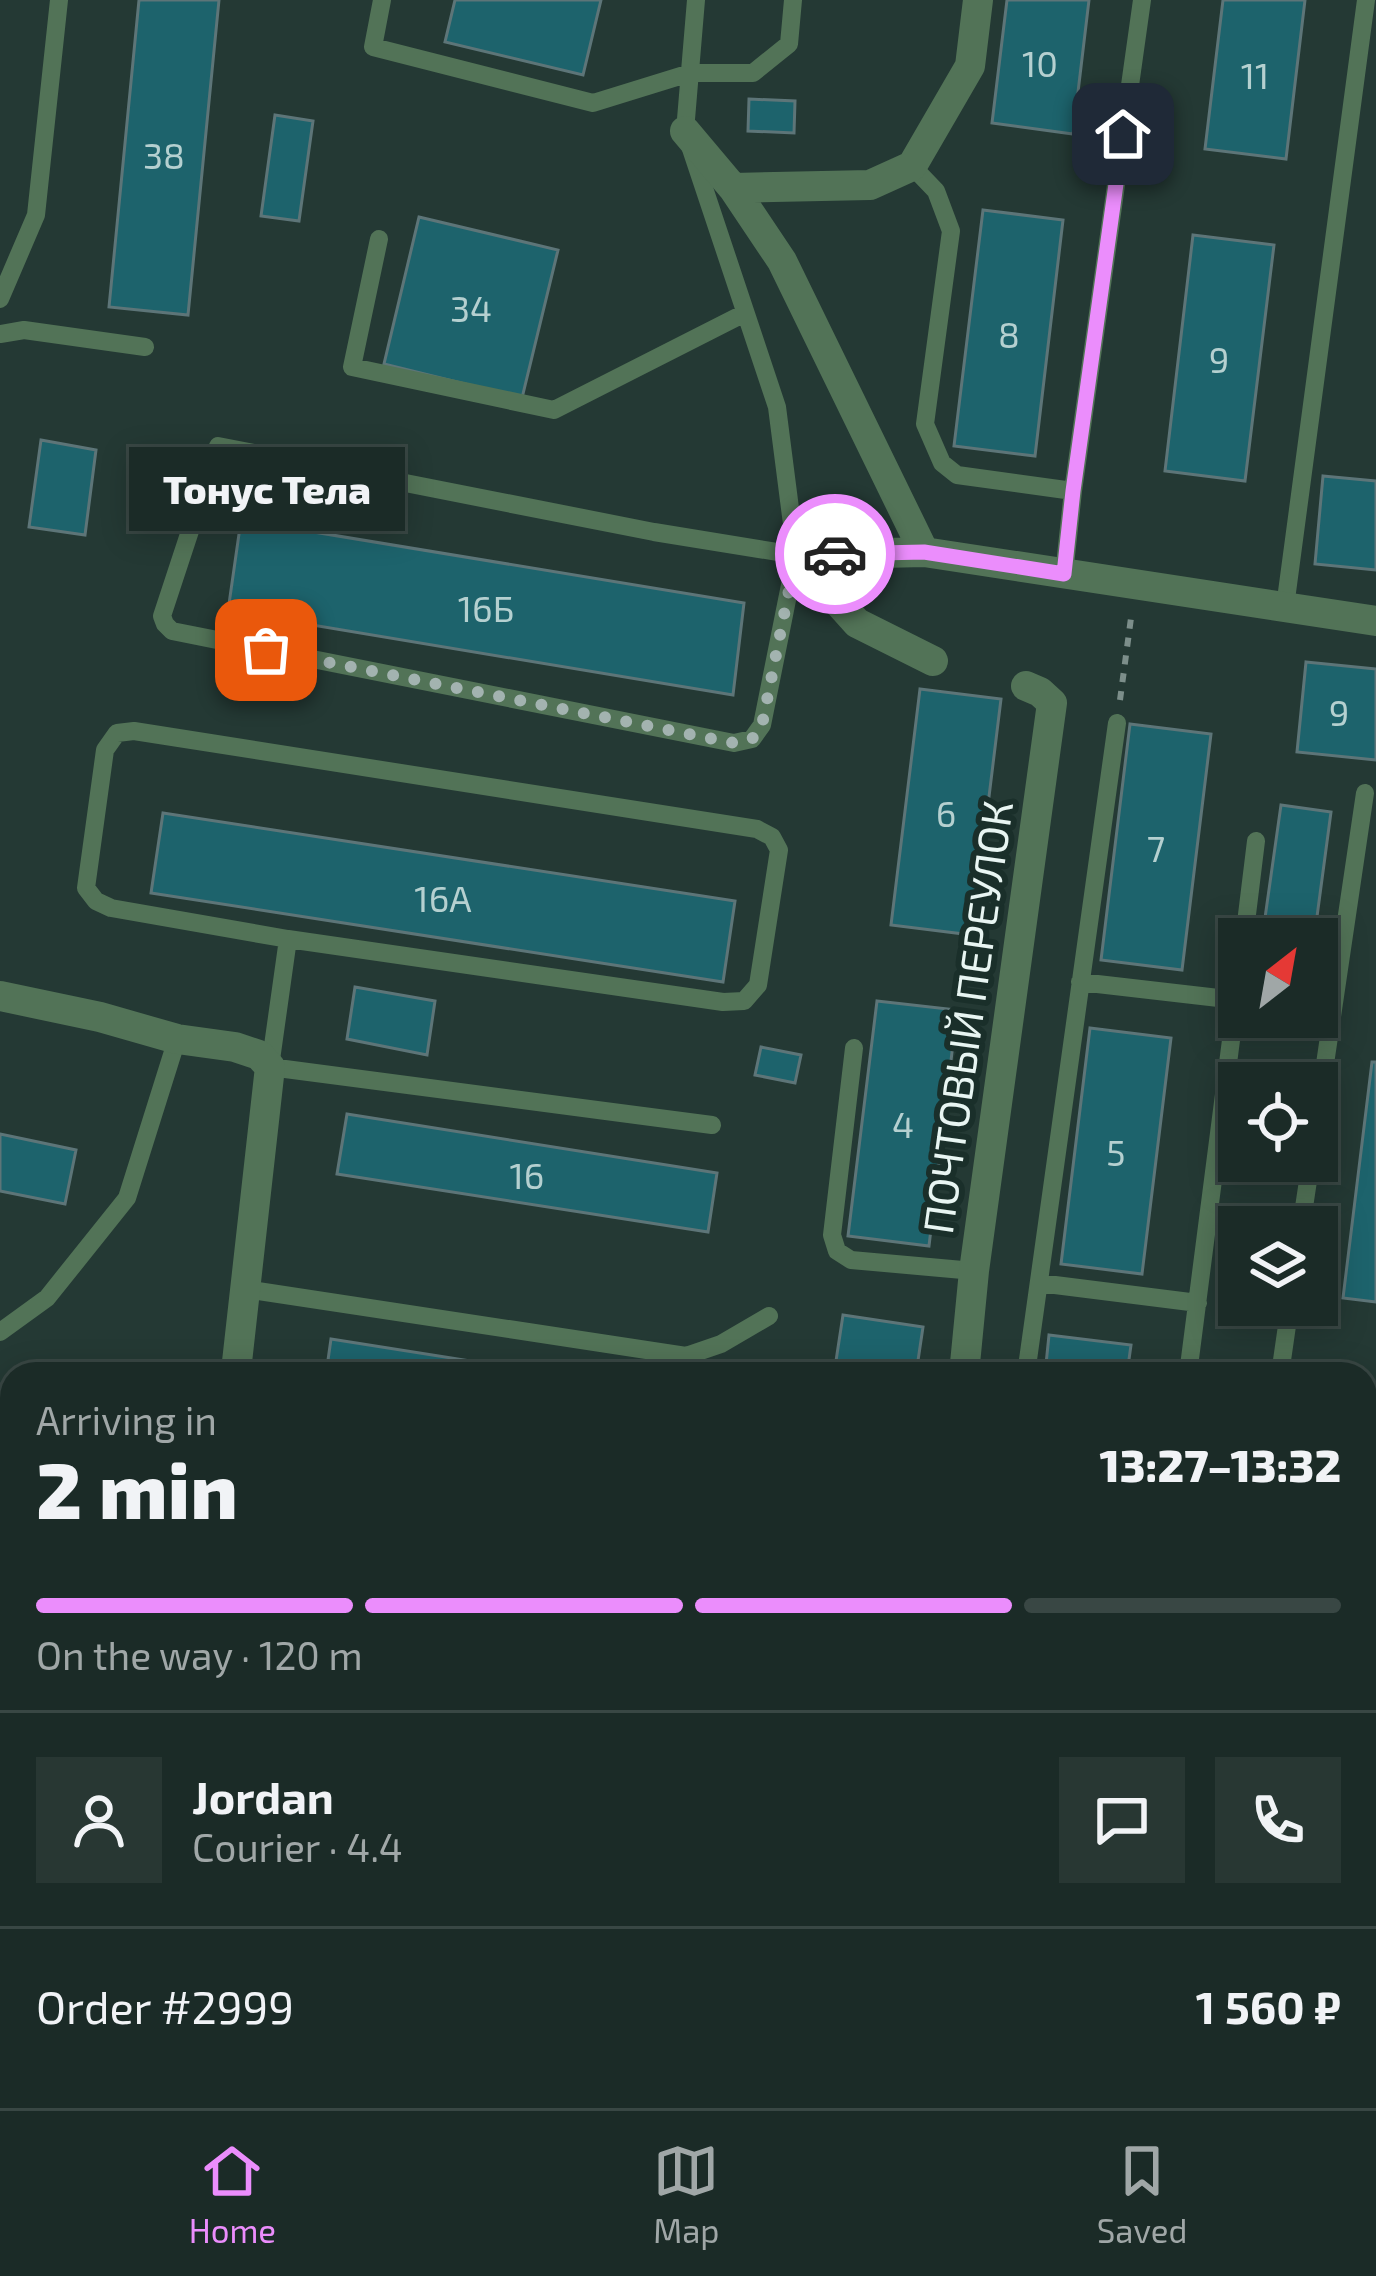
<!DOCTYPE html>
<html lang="en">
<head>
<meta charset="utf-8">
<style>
	body { margin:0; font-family:"Exo 2",sans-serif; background:#283733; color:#f1f3f6; height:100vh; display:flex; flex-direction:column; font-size:45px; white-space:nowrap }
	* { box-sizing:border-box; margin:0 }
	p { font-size:39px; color:#a0a7a7 }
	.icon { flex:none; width:66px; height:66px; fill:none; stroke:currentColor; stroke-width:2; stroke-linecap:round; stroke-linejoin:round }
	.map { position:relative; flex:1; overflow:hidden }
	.side { position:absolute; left:0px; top:1362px; width:1377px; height:747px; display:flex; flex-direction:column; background:#1b2b27; border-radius:36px 36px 0 0; box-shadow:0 6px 30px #0003,0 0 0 3px #394744 }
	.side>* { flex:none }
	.needle { width:78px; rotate:31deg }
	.controls { position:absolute; left:1218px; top:918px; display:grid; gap:24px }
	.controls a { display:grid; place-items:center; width:120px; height:120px; border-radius:0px; background:#1b2b27; box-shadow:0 6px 30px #0003,0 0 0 3px #394744; font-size:60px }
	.pin { position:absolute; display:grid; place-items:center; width:102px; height:102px; color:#fff; margin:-51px; border-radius:24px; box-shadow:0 6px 18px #0006 }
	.courier { position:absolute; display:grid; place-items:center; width:120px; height:120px; margin:-60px; border:9px solid #eb8dfc; border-radius:50%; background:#fff; color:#222; box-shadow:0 3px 15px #0007 }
	.bubble { position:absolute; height:84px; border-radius:0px; background:#1b2b27; box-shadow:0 6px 30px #0003,0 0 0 3px #394744; font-size:39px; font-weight:800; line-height:84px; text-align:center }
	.overview em { font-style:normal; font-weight:800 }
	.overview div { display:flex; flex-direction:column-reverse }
	.overview { display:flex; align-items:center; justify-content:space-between; height:204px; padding:0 36px }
	h1 { font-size:78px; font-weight:800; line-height:90px }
	.bar { display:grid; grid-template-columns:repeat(4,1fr); gap:18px 12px; align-content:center; height:144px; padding:0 36px }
	.bar i { height:15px; border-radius:9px; background:#394744 }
	.bar .on { background:#eb8dfc }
	.bar p { grid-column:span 4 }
	.line { display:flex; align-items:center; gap:30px; padding:0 36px; border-top:3px solid #394744 }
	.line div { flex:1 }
	.round { display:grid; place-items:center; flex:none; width:126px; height:126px; border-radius:0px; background:#283733 }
	.dock { display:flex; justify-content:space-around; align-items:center; height:168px; border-top:3px solid #394744; background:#1b2b27; font-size:33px; color:#a0a7a7 }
	.dock a { display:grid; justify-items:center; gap:6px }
	.dock .on { color:#eb8dfc }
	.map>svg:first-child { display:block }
	.building { fill:#1d636c; stroke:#5d7578; stroke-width:3 }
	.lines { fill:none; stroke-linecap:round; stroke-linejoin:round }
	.path { stroke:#7c8e8a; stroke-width:6; stroke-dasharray:9 9; stroke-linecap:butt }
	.lane { stroke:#527357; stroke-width:18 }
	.street { stroke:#527357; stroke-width:30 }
	.secondary { stroke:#60966a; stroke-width:30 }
	.done { stroke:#a3b3b0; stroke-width:12; stroke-dasharray:0 21.6 }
	.route { stroke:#eb8dfc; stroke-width:15 }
	.labels { text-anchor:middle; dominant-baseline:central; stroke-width:12; stroke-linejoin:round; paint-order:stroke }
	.number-label { font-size:36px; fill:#b5d0d0 }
	.street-label { font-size:42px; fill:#e8f5f2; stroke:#1a2f2a }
</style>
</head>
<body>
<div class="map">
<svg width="1376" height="2108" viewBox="0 0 1376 2108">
	<rect width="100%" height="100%" fill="#243934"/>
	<path class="building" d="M139 0H219L188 315 109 307Z
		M455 0H601L583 75 445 42Z
		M1007 0H1089L1073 134 992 123Z
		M1223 0H1305L1286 159 1205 149Z
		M749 99 795 101 794 133 748 131Z
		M275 115 313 121 299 221 261 216Z
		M983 210 1063 220 1035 456 954 446Z
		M419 217 558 250 522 398 384 364Z
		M1193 235 1274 245 1245 481 1165 471Z
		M41 440 96 450 85 535 29 527Z
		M1323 476 1376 481V570L1315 564Z
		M241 520 744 603 733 695 228 611Z
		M1306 662 1376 669V760L1297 752Z
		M920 689 1001 699 972 935 891 925Z
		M1130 724 1211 734 1182 970 1101 960Z
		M1281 805 1331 812 1314 939H1262Z
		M163 813 735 901 723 982 151 893Z
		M355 987 435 1001 427 1055 347 1039Z
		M877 1001 957 1010 929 1246 848 1236Z
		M1090 1028 1171 1038 1142 1274 1061 1264Z
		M761 1047 801 1055 795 1083 755 1075Z
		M1372 1062H1376V1302L1343 1298Z
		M347 1114 717 1173 708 1232 337 1174Z
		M0 1134 76 1150 65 1204 0 1191Z
		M843 1315 923 1327 916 1374H834Z
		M1049 1335 1131 1345 1127 1374H1045Z
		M331 1339 553 1374H326Z
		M1365 1687 1376 1688V1818L1365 1817Z
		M1365 1862 1376 1864V1968L1365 1966Z"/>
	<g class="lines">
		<path class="path" d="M1120 700 1131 618
			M1261 1029 1301 1035"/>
		<path class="lane" d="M382 0 373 47 593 103 690 73H753L789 44 793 0
			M696 0 685 131 777 407 796 555 762 725 752 739 734 743 172 631 165 624 162 616 218 446 654 532 796 555
			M912 166 936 191 951 231 925 424 942 463 957 475 1073 491
			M379 239 352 367 554 410 745 313
			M0 299 36 215 59 0
			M0 334 24 330 145 347
			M1064 574 1073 491 1142 0
			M1285 607 1366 0
			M288 939 111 908 96 901 86 888 105 750 117 733 134 731 757 829 772 837 779 850 758 985 744 1001 723 1002 288 939 270 1067 712 1125
			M1244 939 1256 841
			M1080 982 1236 1000
			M854 1048 832 1235 837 1251 851 1260 974 1271
			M1317 1118 1365 793
			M1301 1227 1311 1161
			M1039 1283 1198 1303
			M245 1289 686 1356 721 1344 769 1316
			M0 1332 47 1298 127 1198 177 1039
			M1026 1374 1117 723
			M1188 1374 1239 978
			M1280 1374 1290 1305
			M1365 1532 1376 1448
			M0 1554 12 1561
			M0 1784 12 1786
			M1365 1837 1376 1839
			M1015 2097 1028 2108"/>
		<path class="street" d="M685 131 733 188 782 261 924 552
			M733 188 870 185 912 166 970 66 978 0
			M933 661 857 623 796 555 924 552 1376 621
			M0 996 100 1017 177 1039 235 1047 259 1055 270 1067 237 1362 240 1374
			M964 1374 974 1271 1052 703 1040 692 1026 686
			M231 2108 232 2097"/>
		<path class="secondary" d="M1365 2052 1376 2054
			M812 2108 864 2097"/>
	</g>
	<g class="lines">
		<path class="done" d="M266 650 734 743 752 739 762 725 796 555 835 554"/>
		<path class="route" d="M835 554 924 552 1064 574 1073 491 1123 134"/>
	</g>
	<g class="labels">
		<g class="number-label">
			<text x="1040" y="62">10</text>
			<text x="1255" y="74">11</text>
			<text x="164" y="154">38</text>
			<text x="471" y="307">34</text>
			<text x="1009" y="333">8</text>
			<text x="1219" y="358">9</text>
			<text x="486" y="607">16Б</text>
			<text x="1339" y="711">9</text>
			<text x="946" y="812">6</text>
			<text x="1156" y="847">7</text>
			<text x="443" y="897">16А</text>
			<text x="903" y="1123">4</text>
			<text x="1116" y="1151">5</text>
			<text x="527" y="1174">16</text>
		</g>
		<g class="street-label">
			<text transform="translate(966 1017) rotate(-82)">ПОЧТОВЫЙ ПЕРЕУЛОК</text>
		</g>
	</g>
</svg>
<div class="controls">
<a><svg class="needle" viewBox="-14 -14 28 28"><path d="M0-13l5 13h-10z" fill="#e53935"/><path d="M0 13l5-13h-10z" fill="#a0a7a7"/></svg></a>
<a><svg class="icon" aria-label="locate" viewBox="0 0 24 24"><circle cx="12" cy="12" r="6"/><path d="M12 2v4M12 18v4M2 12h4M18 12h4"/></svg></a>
<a><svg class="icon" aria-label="layers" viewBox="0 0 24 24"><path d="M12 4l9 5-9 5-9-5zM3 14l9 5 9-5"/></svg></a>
</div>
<div class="pin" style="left:266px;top:650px;background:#ea580c"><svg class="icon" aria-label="bag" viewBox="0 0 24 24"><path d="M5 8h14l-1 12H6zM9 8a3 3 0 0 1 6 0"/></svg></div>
<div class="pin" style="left:1123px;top:134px;background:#1f2937"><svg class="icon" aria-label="home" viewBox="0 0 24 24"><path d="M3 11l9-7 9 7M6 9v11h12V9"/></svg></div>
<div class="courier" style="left:835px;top:554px"><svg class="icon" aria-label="car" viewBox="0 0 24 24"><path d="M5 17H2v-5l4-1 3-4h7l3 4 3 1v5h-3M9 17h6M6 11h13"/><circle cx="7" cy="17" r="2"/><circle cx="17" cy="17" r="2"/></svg></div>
<div class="bubble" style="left:129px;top:447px;width:276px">Тонус Тела</div>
<section class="side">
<div class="overview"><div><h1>2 min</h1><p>Arriving in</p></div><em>13:27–13:32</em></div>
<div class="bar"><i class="on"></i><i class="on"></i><i class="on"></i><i></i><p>On the way · 120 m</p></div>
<div class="line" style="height:216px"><a class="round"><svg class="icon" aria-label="person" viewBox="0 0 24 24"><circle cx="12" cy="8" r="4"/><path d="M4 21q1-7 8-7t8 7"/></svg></a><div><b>Jordan</b><p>Courier · 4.4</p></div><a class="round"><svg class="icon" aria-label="chat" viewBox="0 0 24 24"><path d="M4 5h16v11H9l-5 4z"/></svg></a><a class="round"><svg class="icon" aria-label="phone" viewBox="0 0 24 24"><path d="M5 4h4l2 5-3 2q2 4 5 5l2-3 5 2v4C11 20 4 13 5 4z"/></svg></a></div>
<div class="line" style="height:156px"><div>Order #2999</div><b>1 560 ₽</b></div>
</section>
</div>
<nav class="dock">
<a class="on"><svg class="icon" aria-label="home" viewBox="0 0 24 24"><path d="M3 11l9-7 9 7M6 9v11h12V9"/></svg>Home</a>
<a><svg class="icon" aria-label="map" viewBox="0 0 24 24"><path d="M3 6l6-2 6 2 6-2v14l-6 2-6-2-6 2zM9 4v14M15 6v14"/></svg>Map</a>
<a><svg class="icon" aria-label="saved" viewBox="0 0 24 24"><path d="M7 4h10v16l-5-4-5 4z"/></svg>Saved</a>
</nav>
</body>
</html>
